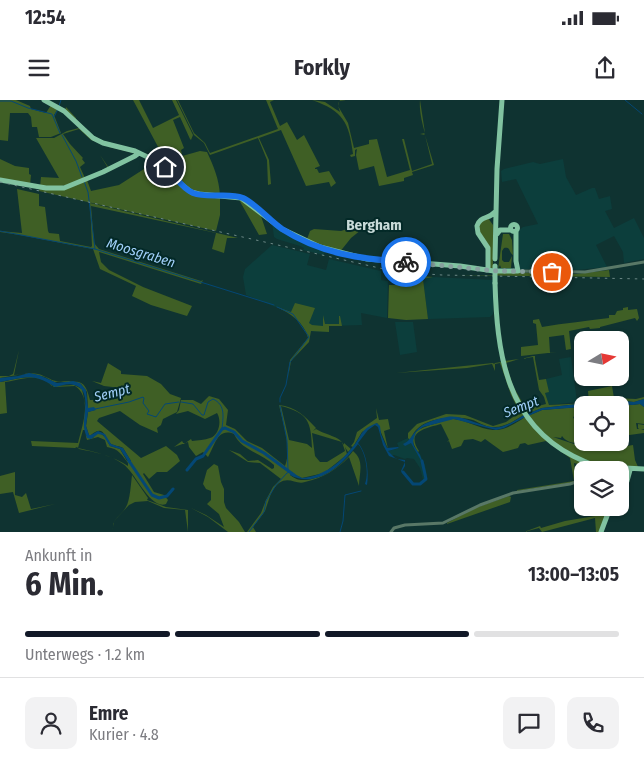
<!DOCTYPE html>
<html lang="de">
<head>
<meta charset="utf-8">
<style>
	body { margin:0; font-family:"Fira Sans Condensed",sans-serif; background:#f2f2f3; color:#2b2b33; height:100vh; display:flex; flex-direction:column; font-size:19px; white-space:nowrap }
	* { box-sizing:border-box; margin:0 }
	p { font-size:16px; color:#7c7c81 }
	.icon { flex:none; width:28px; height:28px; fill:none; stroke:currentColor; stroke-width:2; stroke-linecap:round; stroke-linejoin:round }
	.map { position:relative; height:432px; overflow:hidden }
	.sheet { display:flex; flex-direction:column; background:#fff; flex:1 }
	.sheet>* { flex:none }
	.needle { width:32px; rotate:80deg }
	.tools { position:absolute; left:574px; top:231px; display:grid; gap:10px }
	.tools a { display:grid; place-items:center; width:55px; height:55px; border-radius:10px; background:#fff; box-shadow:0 1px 4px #0004; font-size:25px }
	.pin { position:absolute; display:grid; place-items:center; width:42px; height:42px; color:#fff; margin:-21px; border:2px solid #fff; border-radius:50%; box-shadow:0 1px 5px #0007 }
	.courier { position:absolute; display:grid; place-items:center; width:50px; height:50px; margin:-25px; border:4px solid #1a73e8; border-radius:50%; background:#fff; color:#222; box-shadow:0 1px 6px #0007 }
	.summary em { font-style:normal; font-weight:700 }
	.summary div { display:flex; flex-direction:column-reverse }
	.summary { display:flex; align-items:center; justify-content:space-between; height:85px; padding:0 25px }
	h1 { font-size:32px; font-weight:700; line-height:38px }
	.bar { display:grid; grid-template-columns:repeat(4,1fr); gap:8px 5px; align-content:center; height:60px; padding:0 25px }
	.bar i { height:6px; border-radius:4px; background:#e1e1e2 }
	.bar .active { background:#111827 }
	.bar p { grid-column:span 4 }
	.line { display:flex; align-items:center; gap:12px; padding:0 25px; border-top:1px solid #e1e1e2 }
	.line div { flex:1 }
	.round { display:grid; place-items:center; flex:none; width:52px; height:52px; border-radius:10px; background:#f2f2f3 }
	.status { display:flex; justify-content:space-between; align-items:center; height:35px; padding:0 25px; background:#fff; direction:ltr }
	.status svg { height:14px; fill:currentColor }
	header { display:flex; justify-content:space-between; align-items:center; height:65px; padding:0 25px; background:#fff; font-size:22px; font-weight:700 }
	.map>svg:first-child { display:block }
	.built { fill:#0c3e3c }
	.green { fill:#3f5f25; fill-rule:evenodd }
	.water { fill:#044775 }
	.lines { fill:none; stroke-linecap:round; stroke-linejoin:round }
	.stream { stroke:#044775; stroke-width:1 }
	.river { stroke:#044775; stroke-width:3 }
	.minor { stroke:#597867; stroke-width:3 }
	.major { stroke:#81c3a1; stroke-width:5 }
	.rail { stroke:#6c8886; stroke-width:1; stroke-dasharray:2.5 5; stroke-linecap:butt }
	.major-bridge { stroke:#81c3a1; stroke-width:5 }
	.done { stroke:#87a09e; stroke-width:5; stroke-dasharray:0 9 }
	.route { stroke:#1a73e8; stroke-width:6 }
	.labels { text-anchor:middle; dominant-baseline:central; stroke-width:4; stroke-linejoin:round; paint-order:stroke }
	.water-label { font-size:14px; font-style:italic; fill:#a2d0fa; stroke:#032927 }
	.quarter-label { font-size:15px; font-weight:bold; fill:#c8dbd9; stroke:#032927 }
</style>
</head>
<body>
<div class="status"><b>12:54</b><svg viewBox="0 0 49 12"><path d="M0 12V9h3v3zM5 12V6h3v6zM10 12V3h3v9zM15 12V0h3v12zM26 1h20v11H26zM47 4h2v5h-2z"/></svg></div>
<header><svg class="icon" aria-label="menu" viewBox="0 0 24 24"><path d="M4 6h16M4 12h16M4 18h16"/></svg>Forkly<svg class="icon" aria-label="share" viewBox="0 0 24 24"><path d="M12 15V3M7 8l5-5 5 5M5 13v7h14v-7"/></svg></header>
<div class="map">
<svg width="644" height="432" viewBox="0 0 644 432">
	<rect width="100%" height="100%" fill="#0f3331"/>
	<path class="built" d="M563 59 566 77 576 95 592 88H595L599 99 610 96 612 109 605 111 614 128 634 118 644 138V159L624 163 623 152 614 136 596 145 607 167 576 170 520 169 518 131 523 127 538 124 516 79 502 82 501 71 504 69 533 62 540 64Z
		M272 123 325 151 324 155 303 150 304 148 300 146 277 139 274 137Z
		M272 145 310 154 307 165 326 170 329 159 381 171V180L388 181 387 218 361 213 362 225 329 226V232L306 231 293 214 246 195 243 177 245 169Z
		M432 177 494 180 493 214 490 217 428 219 423 179Z
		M395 222H413L417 252 400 255Z
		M571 257 577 302 549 305 545 293 548 292 546 279 562 275 559 259Z
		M408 338 420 354 425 365 427 376 424 383 420 368 414 359 407 358 405 359 394 355H392L388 351 399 348 397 343Z"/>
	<path class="green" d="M0 0H16L30 6 31 9 46 13 51 5 58 9 54 15 61 33 51 37H39L37 27H32L31 17 28 13H10L8 41 0 40Z
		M133 0H139L153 28 179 15 172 0H176L193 35 191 40 190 39 180 17 173 20 184 48 181 50 182 54 167 56 168 59 157 61 135 50 96 39 87 32 65 11 66 7 76 18V19L92 35 101 40 135 50 156 59 164 58Z
		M177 0H178L194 33 205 43 210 53 278 29 266 0H274L270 2 280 26 287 22 297 40 304 35 320 66 315 68V69H317L319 73 329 71 336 83 331 87 329 82 306 86 281 30 259 38 269 60 271 84 268 85 267 60 258 38 210 55 204 43 194 35Z
		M312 0 325 2 340 12C339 7 336 5 340 0H346L339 1 338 6 348 23 354 48 369 44V40L377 39 387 77 410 70 402 39H404L412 71 432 64 425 35 420 34 425 33C422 23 419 10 420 0L425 33 424 34 425 35 434 65 412 72 413 75 404 78V81L379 86 374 66 359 70 356 55 357 49 355 50V56L351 57 350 55 353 54C349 22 343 11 312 0Z
		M79 28 97 41 131 51 135 54 133 56 101 71 108 68 100 55 109 68 132 56 134 53 109 47 108 45 91 40 79 29 63 34 70 44 83 58 82 59 85 63 80 67 85 78 100 72 63 87H40L41 77 59 78 36 38H54L67 31Z
		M200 51 207 52C214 67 219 79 220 95L195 93 184 87 161 62Z
		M139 55 156 63 187 90 220 96V115L216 131 39 91 40 88 49 89 87 80 91 91 119 85 155 62Z
		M0 59 15 66 29 68V74L31 75 30 85 0 79Z
		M17 89 39 94V106L45 107 48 131 49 133 59 134 60 141 91 147 92 146 90 103 238 138H227L224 153 212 149 216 133 91 106 94 143 99 149 201 181 203 180 201 184 99 152 101 162 109 170 143 187 192 206 187 216 151 205 132 196 136 186 100 169 93 149 20 135 0 132V131L22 133Z
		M238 98 260 113 267 134 259 135Z
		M488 118 493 125V168H489V154L478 129 480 122Z
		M359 125 361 130 351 138 339 153 307 139 310 131 314 129 341 131Z
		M503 134H509L512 140 513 155C508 151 511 147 504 148L502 151V160L504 162H509L512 156 511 168H501L500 165 498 169Z
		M609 170 610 177 455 175H494V172L576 174Z
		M400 174 433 177 423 179 428 219 406 220 388 218 389 185H398Z
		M295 203 315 208 309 223 312 225 323 226V215L325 224H339V216H340L342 226H329V232L311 231 309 242 291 261 288 278 290 260 308 238C304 222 291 214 277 207L291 212Z
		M628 207V210L637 209 639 218 637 221 635 218 600 227V228L590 229 589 227 569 231 571 249 566 250 564 235 549 237 550 253 557 252 521 256V247L538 245 536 224 533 223V220L539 219 542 227C565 223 587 221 609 218V215H615L617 211 623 210V208Z
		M19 250 14 275C22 275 29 272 38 274 44 275 50 280 56 281 75 285 84 273 90 300L116 299 120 294 121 288 104 286 92 281 101 283 108 263 121 271V274L147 276 161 284 170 294 181 298 177 312 163 319 161 325 157 328 158 333 140 325 120 311 99 318 97 321 141 358 166 346 177 355 180 361 167 372H157L149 379 144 373 143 374 154 392 164 395 168 400 166 404C150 410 136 373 123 364 111 355 94 352 79 349L77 347 75 348 32 346 31 341 78 343C82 326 93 298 75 286L54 287C37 272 25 279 5 282L7 313 0 314V282C18 279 37 271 52 286L74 285 82 289 86 308 85 330H83L78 348C95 352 113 356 128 366V363C121 354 119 349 107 347L105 340 98 337 87 340 85 333 86 336 93 338 96 334H101L105 337 110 346 120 349 127 361H131L123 348C120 346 113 346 110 343 104 337 104 324 91 335H89L86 326 88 312 95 310 88 309 87 292 81 284 69 281 54 282 45 277 29 273 0 278V276H9L13 274Z
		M533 256H535V259L539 280 546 279 549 292 545 293 549 305 589 303 588 291 612 286 614 298 636 299 644 297V299L634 302 614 300 542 308 527 314 513 291 504 261 519 259 506 263 513 286 526 309 546 304 544 297 539 290 533 257 521 259Z
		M501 262 524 315C515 320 506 327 495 327 487 328 480 323 473 320 457 315 428 317 416 330 413 333 412 337 410 340L408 338V333L417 324 446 314 465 315 493 326 506 322 519 313V311L511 295 500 263 495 264V271L492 264 467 268 396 273 493 263 494 264 495 263Z
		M230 265 219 299 228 310 226 325 235 329 247 341 262 348 285 366C292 348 283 323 279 305 296 307 305 316 316 328L313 331 316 329C325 335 340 336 344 345V343L351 349 348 352 345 347 347 354 344 357 324 373 302 378 291 373 290 375C293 377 297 380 301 380 321 381 342 366 353 351 365 361 359 373 359 386L349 357C336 370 323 378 305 382 296 385 289 376 279 383 270 390 269 401 265 411 262 416 257 421 253 427L256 432H247L261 413 266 400 273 387 281 379 260 363 248 362 229 350 240 354 248 361 258 360 272 369 274 368V365C261 353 241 350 234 334 217 327 215 346 208 357L203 352 196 356 189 347 188 342 174 347 182 341 184 344 191 339 192 341C198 340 205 340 210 338 219 335 222 321 217 313L205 319 188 311 176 314 179 310 181 300H193L201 304 209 296 219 299ZM281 306C308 313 311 321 312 348L307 344 289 340ZM312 333 342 342 345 351 327 362H320L315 356Z
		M614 303 632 305 640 304 644 307V324L636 323 637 329H639L638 328V324L644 325V329H641L644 330V333L622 336 620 329V305H606Z
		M578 307 577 309 579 310 580 314 573 317 574 319 582 318V342C575 344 567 343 562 336L561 338 553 337 574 344 607 343 609 349 612 348 611 343 620 342V337L626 336 627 346 633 345 635 360 639 369C602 367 579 362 549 339 541 333 535 323 528 316L542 310Z
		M376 308 379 320 388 319 390 329 384 331 388 349 377 323 362 332 353 347 351 346 354 342 357 332 377 318Z
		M525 317 550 342 605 370H597L574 363 576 378 582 376V380L570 383 517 391V390L574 381 570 358 546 341 528 345 525 343 520 344 518 348 503 352 485 339 481 342 473 339 464 340 461 346 452 349 449 341 447 342 450 339 449 340 441 324C427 328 405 331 419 351L418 352C404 332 422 327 438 323 443 321 448 319 453 319 467 320 479 329 493 330 505 331 516 323 525 317Z
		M214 364 218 366 221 382 224 389V402L226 408 239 422 245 432H228L208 417 191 408 206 415 224 427 219 414 207 404 211 400V391L206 389 203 384 207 370Z
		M15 372V395L22 397 26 393 31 409 55 404 19 413 13 392 0 394V376Z
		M132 375 148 398 147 400 166 407 188 410V432L185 410 164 408 148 401 135 402 129 405 116 419 113 424V430C112 418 121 416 126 407 130 401 131 383 132 375Z
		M509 396 511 397 510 402 447 424V423L475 408Z
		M598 408H609L600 432H596L595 418 542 432 539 428 524 432 540 426 541 428 565 421 595 416V411Z"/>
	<path class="water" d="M29 273 39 275 57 283 73 281 80 283 86 290 88 308 94 307 96 310 88 312 86 326 89 335H91L98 331 105 334 111 344 123 348 131 361 129 363 120 349 110 346 103 335 98 334 91 339 87 338C86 335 84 330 84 327 83 315 92 289 74 285 68 283 61 286 55 287 31 272 25 278 0 282V278L18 276Z
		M644 299V307L640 304 632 305 614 303 582 305V307L542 310 528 316 527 314 542 308 614 300 634 302Z
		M524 315 525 317 504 328 496 330 454 319 423 327 416 332 413 341 414 346 420 355 423 364 411 343 405 346 403 344C410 341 411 336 416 331 423 322 437 319 447 317 466 314 482 330 500 327 509 325 516 320 524 315Z
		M377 323 380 326 381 334 387 348 398 347 399 348 388 351 396 359 405 360V366L402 371 405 376 401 371 405 362 389 356 383 345 378 327 375 325 368 330 358 343C367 353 369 372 367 385L365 384C369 373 366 353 358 344 342 365 318 389 290 375L291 372 302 378C325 376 341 362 355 344 363 333 361 329 377 323Z"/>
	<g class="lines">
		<path class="stream" d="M625 0 642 14
			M0 1H11L28 8 52 14 60 33
			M59 6 61 0
			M54 17 58 9
			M62 35 76 61 82 77
			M84 81 88 92 95 149
			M0 131 95 149 274 205
			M277 207 293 214 309 237 290 262 286 285 280 298V302
			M181 302 193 304 202 315H204L208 302 213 299C226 305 223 317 222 329
			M280 306 287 340 288 370
			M95 309 129 302 143 297 144 298 143 303 149 311 147 314 156 317 165 304 179 302
			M249 432 264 412 266 401 276 385 287 373 290 372
			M340 432 343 421 345 395 361 391"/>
		<path class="river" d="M129 361 152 395 159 398 167 396 173 389
			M187 370 196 359 203 356 222 329 225 328 234 332 242 341 264 353 294 375
			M403 372 413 384H420L426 379 422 361"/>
		<path class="minor" d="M518 171 585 172 644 162
			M391 432 394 428 405 425 443 423 480 405 513 393 570 384 582 380"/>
		<path class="major" d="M44 0 64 11 93 38 103 43 135 51 158 62 168 70 182 85 191 92 199 94 241 98 282 129 320 147 367 159 460 166 494 171H518L516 161V131
			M0 80 46 88H64L103 72 135 56 139 53
			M510.5 128a3.5 3.5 0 1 1 7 0a3.5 3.5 0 1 1-7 0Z
			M497 134 500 130H511
			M495 159 497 69 502 0
			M488 170V148L478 133 477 126C480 116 489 119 495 112
			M495 183C497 251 505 321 573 356 585 362 596 367 609 370
			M606 367 644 369
			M620 390 627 381 630 370
			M601 432 610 408"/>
		<path class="rail" d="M0 82 397 172 442 175 644 179"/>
		<path class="major-bridge" d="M495 166V183"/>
	</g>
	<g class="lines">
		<path class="done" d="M406 162 498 171 552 172"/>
		<path class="route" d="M165 67C175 75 181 88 193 93 209 99 228 92 243 98 256 104 269 120 282 129 321 154 361 159 406 162"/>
	</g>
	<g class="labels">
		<g class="water-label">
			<text transform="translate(141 153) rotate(17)">Moosgraben</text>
			<text transform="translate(112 293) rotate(-14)">Sempt</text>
			<text transform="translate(521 307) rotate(-21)">Sempt</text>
		</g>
		<g class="quarter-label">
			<text x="374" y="125">Bergham</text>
		</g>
	</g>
</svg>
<div class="tools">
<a><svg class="needle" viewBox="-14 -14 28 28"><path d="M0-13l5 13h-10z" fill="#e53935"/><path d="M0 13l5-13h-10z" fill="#7c7c81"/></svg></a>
<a><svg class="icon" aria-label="locate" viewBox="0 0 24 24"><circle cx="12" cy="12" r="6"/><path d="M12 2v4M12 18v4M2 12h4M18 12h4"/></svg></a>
<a><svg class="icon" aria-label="layers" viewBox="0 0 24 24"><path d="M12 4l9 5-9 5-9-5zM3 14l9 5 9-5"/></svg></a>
</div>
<div class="pin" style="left:552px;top:172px;background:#ea580c"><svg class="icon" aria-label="bag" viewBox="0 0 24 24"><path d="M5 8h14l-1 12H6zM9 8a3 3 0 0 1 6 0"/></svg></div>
<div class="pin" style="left:165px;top:67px;background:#1f2937"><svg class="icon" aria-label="home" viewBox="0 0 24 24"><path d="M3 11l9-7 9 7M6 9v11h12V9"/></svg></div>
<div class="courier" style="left:406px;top:162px"><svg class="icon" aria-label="bike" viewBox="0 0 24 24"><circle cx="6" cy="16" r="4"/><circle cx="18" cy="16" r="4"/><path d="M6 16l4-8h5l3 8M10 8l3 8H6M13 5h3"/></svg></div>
</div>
<section class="sheet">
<div class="summary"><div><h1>6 Min.</h1><p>Ankunft in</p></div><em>13:00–13:05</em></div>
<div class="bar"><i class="active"></i><i class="active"></i><i class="active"></i><i></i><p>Unterwegs · 1.2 km</p></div>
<div class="line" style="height:90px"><a class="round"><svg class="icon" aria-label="person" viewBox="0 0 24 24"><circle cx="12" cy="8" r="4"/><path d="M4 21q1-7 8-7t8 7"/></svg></a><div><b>Emre</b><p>Kurier · 4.8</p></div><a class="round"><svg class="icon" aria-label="chat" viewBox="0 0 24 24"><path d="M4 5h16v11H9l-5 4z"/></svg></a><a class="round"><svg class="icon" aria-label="phone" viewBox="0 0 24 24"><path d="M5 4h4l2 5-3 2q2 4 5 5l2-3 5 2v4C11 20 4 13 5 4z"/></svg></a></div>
</section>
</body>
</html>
